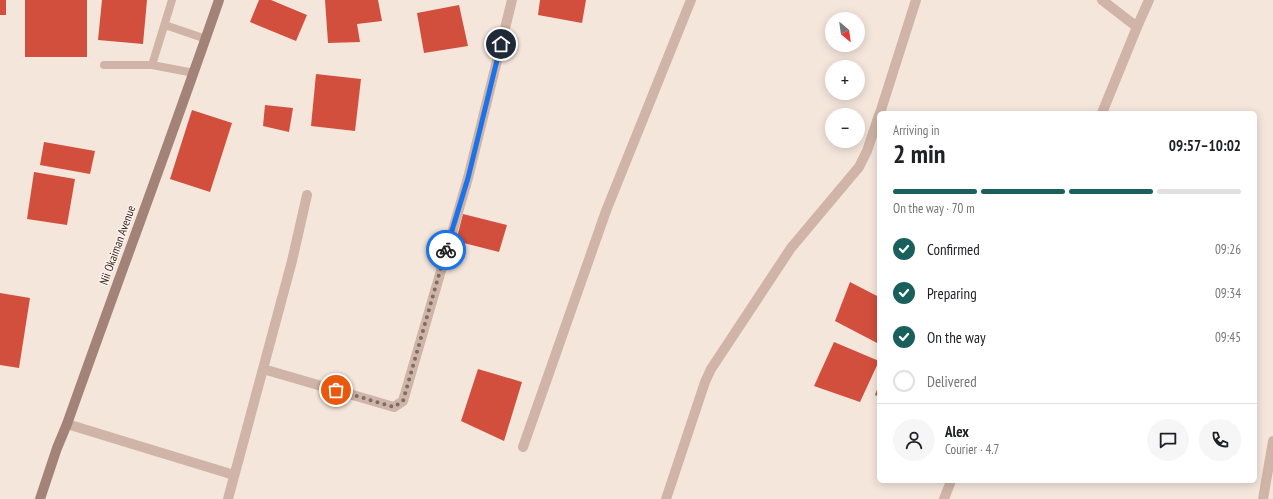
<!DOCTYPE html>
<html lang="en">
<head>
<meta charset="utf-8">
<style>
	body { margin:0; font-family:"PT Sans Narrow",sans-serif; background:#f6f6f6; color:#202124; height:100vh; display:flex; flex-direction:column; font-size:15px; white-space:nowrap }
	* { box-sizing:border-box; margin:0 }
	p { font-size:13px; color:#757577 }
	.icon { flex:none; width:22px; height:22px; fill:none; stroke:currentColor; stroke-width:2; stroke-linecap:round; stroke-linejoin:round }
	.map { position:relative; flex:1; overflow:hidden }
	.drawer { position:absolute; left:877px; top:111px; width:380px; height:372px; display:flex; flex-direction:column; background:#fff; border-radius:6px; box-shadow:0 2px 10px #0003 }
	.drawer>* { flex:none }
	.needle { width:26px; rotate:151deg }
	.buttons { position:absolute; left:825px; top:12px; display:grid; gap:8px }
	.buttons a { display:grid; place-items:center; width:40px; height:40px; border-radius:50%; background:#fff; box-shadow:0 2px 10px #0003; font-size:20px }
	.pin { position:absolute; display:grid; place-items:center; width:34px; height:34px; color:#fff; margin:-17px; border:2px solid #fff; border-radius:50%; box-shadow:0 1px 4px #0007 }
	.courier { position:absolute; display:grid; place-items:center; width:40px; height:40px; margin:-20px; border:3px solid #1a73e8; border-radius:50%; background:#fff; color:#222; box-shadow:0 1px 5px #0007 }
	.summary em { font-style:normal; font-weight:800 }
	.summary div { display:flex; flex-direction:column-reverse }
	.summary { display:flex; align-items:center; justify-content:space-between; height:68px; padding:0 16px }
	h1 { font-size:26px; font-weight:800; line-height:30px }
	.bar { display:grid; grid-template-columns:repeat(4,1fr); gap:6px 4px; align-content:center; height:48px; padding:0 16px }
	.bar i { height:5px; border-radius:3px; background:#e0e0e0 }
	.bar .active { background:#19605d }
	.bar p { grid-column:span 4 }
	.line { display:flex; align-items:center; gap:10px; padding:0 16px; border-top:1px solid #e0e0e0 }
	.line div { flex:1 }
	.round { display:grid; place-items:center; flex:none; width:42px; height:42px; border-radius:21px; background:#f6f6f6 }
	ol { padding:0 16px; list-style:none }
	li { display:flex; align-items:center; gap:12px; height:44px }
	li p { margin-inline-start:auto }
	li .icon { padding:4px; border-radius:50%; background:#19605d; color:#fff; stroke-width:4 }
	li:last-child { color:#757577 }
	li i { width:22px; height:22px; border:2px solid #e0e0e0; border-radius:50% }
	.map>svg:first-child { display:block }
	.building { fill:#d24f3d }
	.lines { fill:none; stroke-linecap:round; stroke-linejoin:round }
	.lane { stroke:#cfb4a7; stroke-width:8 }
	.street { stroke:#cfb4a7; stroke-width:10 }
	.secondary { stroke:#a38278; stroke-width:10 }
	.done { stroke:#7b6d67; stroke-width:4; stroke-dasharray:0 7.2 }
	.route { stroke:#1a73e8; stroke-width:5 }
	.labels { text-anchor:middle; dominant-baseline:central; stroke-width:3; stroke-linejoin:round; paint-order:stroke }
	.street-label { font-size:12px; fill:#3a2c28; stroke:#fcf1ea }
</style>
</head>
<body>
<div class="map">
<svg width="1273" height="499" viewBox="0 0 1273 499">
	<rect width="100%" height="100%" fill="#f5e6dc"/>
	<path class="building" d="M0 0H6V15H0Z
		M25 0H87V57H25Z
		M102 0H147L143 44 98 40Z
		M259 0H271L307 15 296 41 250 22Z
		M325 0H378L382 21 357 24 360 42 328 43Z
		M540 0H586L582 23 538 15Z
		M459 5 468 46 424 53 417 13Z
		M316 74 361 79 355 131 311 126Z
		M265 105 293 108 289 132 263 126Z
		M192 110 232 123 210 192 170 179Z
		M44 142 95 151 90 174 40 165Z
		M34 172 75 179 67 225 27 219Z
		M463 214 507 225 499 252 456 241Z
		M850 282 879 297V344L835 321Z
		M0 293 30 298 19 368 0 365Z
		M834 342 879 361 860 402 814 386Z
		M478 369 522 382 504 441 461 421Z
		M879 384V397L875 395Z"/>
	<g class="lines">
		<path class="lane" d="M165 25 206 39
			M104 65H152L194 73
			M152 65 172 0"/>
		<path class="street" d="M1102 0 1137 27
			M880 113 916 0
			M1102 113 1137 27 1149 0
			M263 369 394 407 403 401 468 178 512 0
			M67 424 234 475
			M523 447 606 211 691 0
			M228 499 292 261 307 195
			M666 499 705 382 711 369 791 248 859 167 867 151 879 115
			M944 499 951 481
			M1263 499 1273 441"/>
		<path class="secondary" d="M40 499 57 448 67 424C117 283 170 142 219 0"/>
	</g>
	<g class="lines">
		<path class="done" d="M336 390 394 407 403 401 446 250"/>
		<path class="route" d="M446 250 468 178 501 44"/>
	</g>
	<g class="labels">
		<g class="street-label">
			<text transform="translate(117 245) rotate(-70)">Nii Okaiman Avenue</text>
		</g>
	</g>
</svg>
<div class="buttons">
<a><svg class="needle" viewBox="-14 -14 28 28"><path d="M0-13l5 13h-10z" fill="#e53935"/><path d="M0 13l5-13h-10z" fill="#757577"/></svg></a>
<a>+</a>
<a>−</a>
</div>
<div class="pin" style="left:336px;top:390px;background:#ea580c"><svg class="icon" aria-label="bag" viewBox="0 0 24 24"><path d="M5 8h14l-1 12H6zM9 8a3 3 0 0 1 6 0"/></svg></div>
<div class="pin" style="left:501px;top:44px;background:#1f2937"><svg class="icon" aria-label="home" viewBox="0 0 24 24"><path d="M3 11l9-7 9 7M6 9v11h12V9"/></svg></div>
<div class="courier" style="left:446px;top:250px"><svg class="icon" aria-label="bike" viewBox="0 0 24 24"><circle cx="6" cy="16" r="4"/><circle cx="18" cy="16" r="4"/><path d="M6 16l4-8h5l3 8M10 8l3 8H6M13 5h3"/></svg></div>
<section class="drawer">
<div class="summary"><div><h1>2 min</h1><p>Arriving in</p></div><em>09:57–10:02</em></div>
<div class="bar"><i class="active"></i><i class="active"></i><i class="active"></i><i></i><p>On the way · 70 m</p></div>
<ol>
<li><svg class="icon" aria-label="check" viewBox="0 0 24 24"><path d="M5 12l5 5 9-10"/></svg>Confirmed<p>09:26</p></li>
<li><svg class="icon" aria-label="check" viewBox="0 0 24 24"><path d="M5 12l5 5 9-10"/></svg>Preparing<p>09:34</p></li>
<li><svg class="icon" aria-label="check" viewBox="0 0 24 24"><path d="M5 12l5 5 9-10"/></svg>On the way<p>09:45</p></li>
<li><i></i>Delivered</li>
</ol>
<div class="line" style="height:72px"><a class="round"><svg class="icon" aria-label="person" viewBox="0 0 24 24"><circle cx="12" cy="8" r="4"/><path d="M4 21q1-7 8-7t8 7"/></svg></a><div><b>Alex</b><p>Courier · 4.7</p></div><a class="round"><svg class="icon" aria-label="chat" viewBox="0 0 24 24"><path d="M4 5h16v11H9l-5 4z"/></svg></a><a class="round"><svg class="icon" aria-label="phone" viewBox="0 0 24 24"><path d="M5 4h4l2 5-3 2q2 4 5 5l2-3 5 2v4C11 20 4 13 5 4z"/></svg></a></div>
</section>
</div>
</body>
</html>
